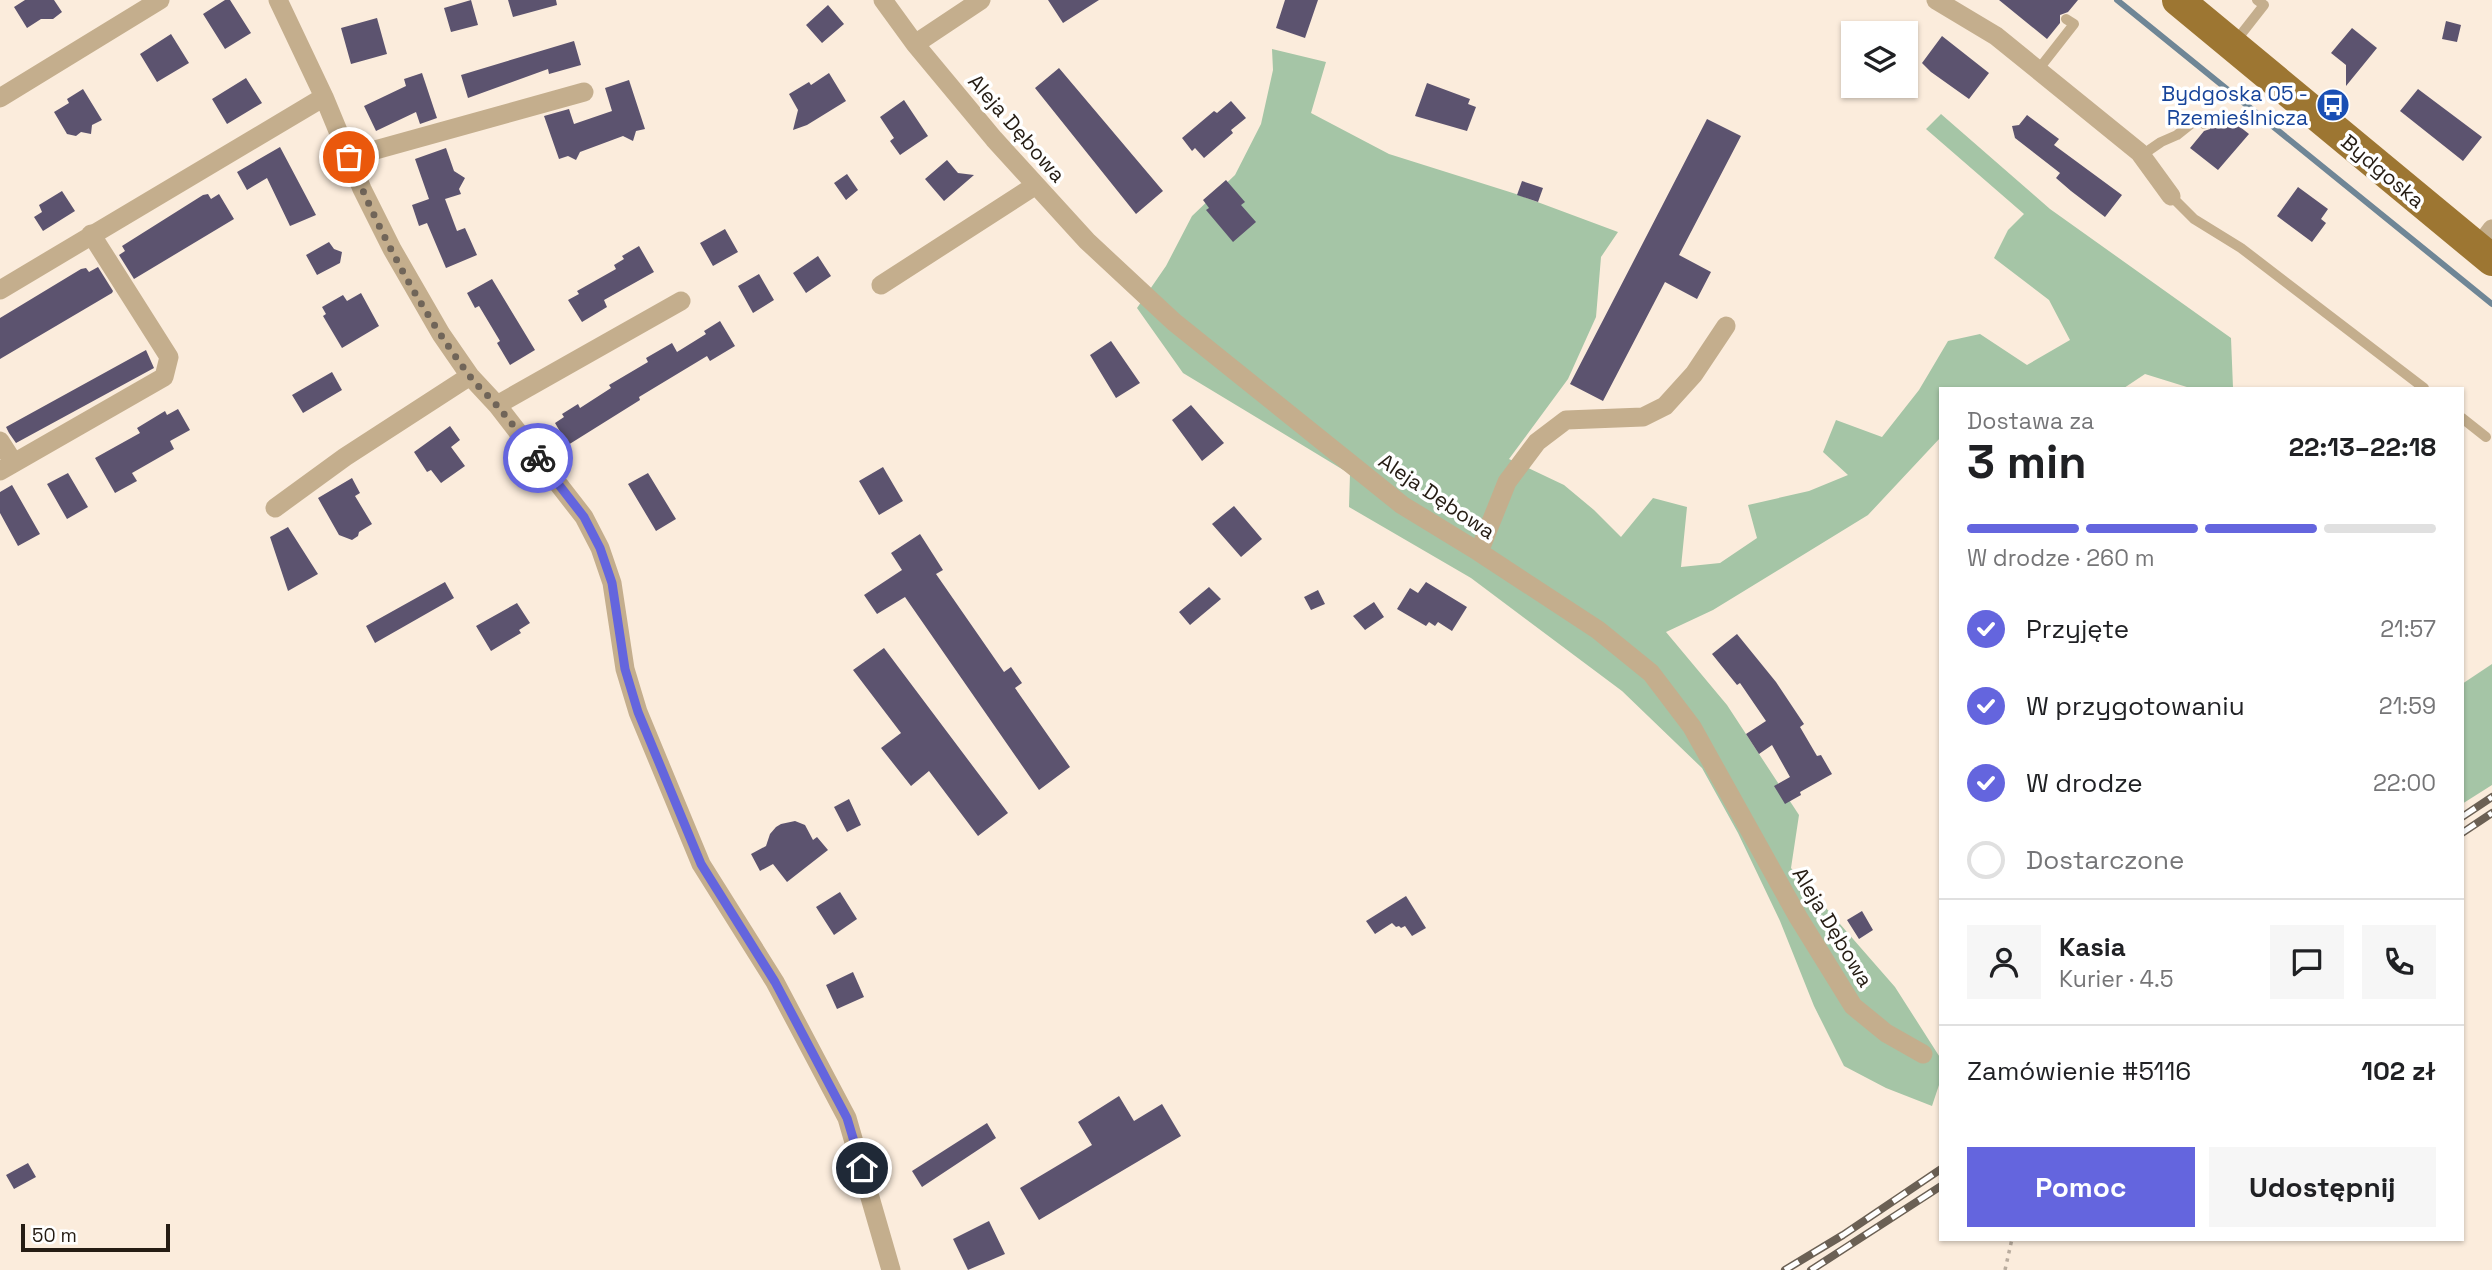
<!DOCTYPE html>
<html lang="pl">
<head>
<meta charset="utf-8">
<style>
	body { margin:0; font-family:"Space Grotesk",sans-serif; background:#f6f6f6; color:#202124; height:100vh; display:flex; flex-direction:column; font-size:26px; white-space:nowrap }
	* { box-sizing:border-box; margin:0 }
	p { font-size:23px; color:#757577 }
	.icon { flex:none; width:38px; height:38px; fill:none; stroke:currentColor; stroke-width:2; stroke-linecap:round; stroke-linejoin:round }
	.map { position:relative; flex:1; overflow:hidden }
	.details { position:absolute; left:1939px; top:387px; width:525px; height:854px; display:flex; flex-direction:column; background:#fff; border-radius:0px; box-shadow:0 2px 5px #0004 }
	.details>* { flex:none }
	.tools { position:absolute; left:1841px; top:21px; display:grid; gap:14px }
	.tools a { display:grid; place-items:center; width:77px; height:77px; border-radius:0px; background:#fff; box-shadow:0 2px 5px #0004; font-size:35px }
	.scale { position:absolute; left:21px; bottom:18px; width:149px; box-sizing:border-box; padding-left:7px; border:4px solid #251c13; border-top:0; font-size:19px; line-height:24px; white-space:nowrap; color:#251c13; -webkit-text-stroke:5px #fff; paint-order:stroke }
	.pin { position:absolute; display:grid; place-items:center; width:60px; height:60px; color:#fff; margin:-30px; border:4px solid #fff; border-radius:50%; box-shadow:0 2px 7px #0007 }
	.courier { position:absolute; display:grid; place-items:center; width:70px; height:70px; margin:-35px; border:5px solid #6465de; border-radius:50%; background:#fff; color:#222; box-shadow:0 2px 9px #0007 }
	.summary em { font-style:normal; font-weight:800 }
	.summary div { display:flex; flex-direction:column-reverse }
	.summary { display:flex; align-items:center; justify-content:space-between; height:119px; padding:0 28px }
	h1 { font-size:46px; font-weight:800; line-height:52px }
	.bar { display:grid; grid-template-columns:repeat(4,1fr); gap:10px 7px; align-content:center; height:84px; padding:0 28px }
	.bar i { height:9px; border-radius:5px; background:#e0e0e0 }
	.bar .selected { background:#6465de }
	.bar p { grid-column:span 4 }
	.line { display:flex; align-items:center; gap:18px; padding:0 28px; border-top:2px solid #e0e0e0 }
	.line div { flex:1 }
	.round { display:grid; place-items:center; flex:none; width:74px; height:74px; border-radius:0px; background:#f6f6f6 }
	ol { padding:0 28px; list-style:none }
	li { display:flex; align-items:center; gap:21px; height:77px }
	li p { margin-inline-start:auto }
	li .icon { padding:7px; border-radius:50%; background:#6465de; color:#fff; stroke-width:4 }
	li:last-child { color:#757577 }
	li i { width:38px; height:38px; border:4px solid #e0e0e0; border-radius:50% }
	.primary-button { display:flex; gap:14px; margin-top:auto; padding:14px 28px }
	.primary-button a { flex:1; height:80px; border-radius:0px; background:#6465de; color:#fff; font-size:28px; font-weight:800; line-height:80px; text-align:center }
	.primary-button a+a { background:#f6f6f6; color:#202124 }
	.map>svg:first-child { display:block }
	.forest { fill:#a5c5a6 }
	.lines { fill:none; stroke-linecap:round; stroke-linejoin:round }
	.stream { stroke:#6f8696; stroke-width:6 }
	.building { fill:#5c536f }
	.path { stroke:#b9ac9e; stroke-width:3.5; stroke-dasharray:3.5 5; stroke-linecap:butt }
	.lane { stroke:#c4ae8d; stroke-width:10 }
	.street { stroke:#c4ae8d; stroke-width:19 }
	.primary { stroke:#9d7632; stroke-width:32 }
	.rail-casing { stroke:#6b6054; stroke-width:8 }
	.rail { stroke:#fff; stroke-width:5; stroke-dasharray:16; stroke-linecap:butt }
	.done { stroke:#706559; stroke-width:7; stroke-dasharray:0 12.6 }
	.route { stroke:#6465de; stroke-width:9 }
	.labels { text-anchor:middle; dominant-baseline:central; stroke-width:7; stroke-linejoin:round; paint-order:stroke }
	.transit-label { font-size:21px; fill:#164399; stroke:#fff; text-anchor:end }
	.street-label { font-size:21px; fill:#251c13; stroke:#fff }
</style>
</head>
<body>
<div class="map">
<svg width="2492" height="1270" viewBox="0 0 2492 1270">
	<rect width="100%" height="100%" fill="#fbecdc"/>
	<path class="forest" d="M1272 49 1326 62 1311 113 1389 154 1516 194 1618 232 1601 257 1596 317 1568 379 1509 459 1564 485 1594 510 1621 537 1653 498 1687 507 1681 567 1720 563 1757 538 1748 505 1809 491 1848 475 1823 452 1836 420 1882 437 1919 390 1948 341 1980 334 2027 365 2070 340 2049 300 1994 258 2008 230 2024 214 1926 129 1941 114 2050 209 2231 338 2233 388H2190L2145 374 2124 388H1941V437L1868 515 1713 610 1666 632 1727 705 1799 815 1791 868 1895 987 1941 1059V1079L1932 1106 1886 1088 1844 1066 1814 1006 1780 921 1738 833 1702 768 1622 691 1471 578 1349 507 1350 474 1183 373 1137 308 1166 266 1192 216 1235 175 1261 124 1273 70Z
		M2492 664V785L2462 804V684Z"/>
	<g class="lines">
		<path class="stream" d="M2117 0 2492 304"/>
	</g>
	<path class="building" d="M25 0H54L62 12 53 19H41L27 28 14 7Z
		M225 0H230L251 33 225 49 203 14Z
		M471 0 478 25 451 32 444 8Z
		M508 0H556L557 5 513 17Z
		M1048 0H1099L1063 23Z
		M1285 0H1318L1305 38 1276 28Z
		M1999 0H2078L2068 12 2060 15V23L2047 39Z
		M828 5 844 24 822 43 806 25Z
		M377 18 387 54 351 64 341 28Z
		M2446 21 2461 25 2457 42 2442 39Z
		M2352 28 2377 48 2346 86V65L2331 53Z
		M171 34 189 63 157 82 140 54Z
		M1942 36 1989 73 1969 99 1931 72 1922 63Z
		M574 41 581 65 549 74 548 69 468 98 461 75Z
		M1059 68 1163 191 1136 214 1035 88Z
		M422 73 437 118 420 124 416 112 376 131 364 106 406 86 404 79Z
		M829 73 846 101 807 125 793 130 798 110 789 94 809 82 811 85Z
		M246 78 262 103 227 124 212 99Z
		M629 80 645 129 636 131 633 141 623 136 580 152 576 160 568 156 559 159 544 116 569 109 574 124 612 111 605 88Z
		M1427 83 1470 99 1468 104 1476 107 1467 131 1415 116Z
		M83 89 102 120 92 125 91 134 81 132 76 136 67 134 54 112 69 103 67 99Z
		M2418 89 2482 137 2463 161 2400 111Z
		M904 100 928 136 900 155 890 141 894 138 880 117Z
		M1231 101 1246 118 1231 130 1233 133 1204 158 1195 148 1192 151 1182 138 1214 111 1217 113Z
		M2220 111 2249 134 2218 170 2190 148 2204 131 2210 129 2211 122Z
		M2027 115 2059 139 2054 145 2122 195 2105 217 2071 191 2056 178 2060 173 2015 138 2012 126 2019 125Z
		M1707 119 1741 136 1679 255 1711 272 1697 299 1665 282 1603 401 1570 384Z
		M280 147 316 215 290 226 267 178 247 190 237 172Z
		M446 148 454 171 465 178 459 189 461 194 445 199 457 231 465 228 477 255 446 268 427 223 419 226 412 205 429 199 415 159Z
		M947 160 958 173 974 175 944 201 925 179Z
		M847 174 858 190 846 200 834 183Z
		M1226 180 1245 202 1241 205 1256 222 1233 242 1206 210 1209 208 1203 200Z
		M1522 181 1543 188 1538 202 1517 195Z
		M2298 187 2328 209 2321 219 2326 223 2312 242 2277 216Z
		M62 191 75 211 43 231 34 217 42 212 39 205Z
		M208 194 211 199 219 194 234 219 134 279 119 255 125 251 122 246 203 195Z
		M725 229 738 252 713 266 700 243Z
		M329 242 334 249 342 252 340 263 317 275 306 255Z
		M639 246 654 272 604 300 607 307 582 322 568 300 579 294 577 291 616 269 614 265 624 259 622 256Z
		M818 256 831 276 806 293 793 273Z
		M98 267 113 291 112 293 0 359V318L81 269 86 268 89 272Z
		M759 274 774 300 753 313 738 286Z
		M492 279 535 350 510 365 497 343 500 341 479 306 475 308 467 293Z
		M361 293 379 326 342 348 323 316 326 314 322 307 343 295 347 301Z
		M720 321 735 346 710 361 707 356 639 397 640 400 568 445 555 423 564 417 562 414 578 404 580 408 611 388 609 385 648 362 646 358 672 343 677 352 706 334 704 331Z
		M1111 341 1140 383 1116 398 1090 355Z
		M146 350 154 368 16 443 9 433 6 427Z
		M332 372 342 390 303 413 292 395Z
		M1191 405 1224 443 1202 461 1172 420Z
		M178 409 190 430 170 441 174 449 132 473 137 481 115 493 95 458 140 433 137 428 165 411 167 415Z
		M450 426 460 440 451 447 465 466 441 483 431 470 427 472 414 452Z
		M883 467 903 501 879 515 859 481Z
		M68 473 88 507 67 519 47 484Z
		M648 473 676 519 656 531 628 484Z
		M352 478 360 493 355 496 372 524 359 532 358 536 352 540 339 535 318 498Z
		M12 485 40 534 18 546 0 513V492Z
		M1234 506 1262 539 1241 557 1212 524Z
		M288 527 318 574 288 591 270 537Z
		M920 534 943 570 936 574 1004 672 1011 667 1022 683 1015 688 1070 767 1039 790 905 597 877 614 864 595 902 570 891 553Z
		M445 582 454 598 375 643 366 626Z
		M1426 582 1467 607 1452 631 1438 622 1435 626 1429 622 1426 626 1397 609 1410 588 1418 593Z
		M1209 587 1221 599 1190 625 1179 612Z
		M1318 590 1325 604 1311 610 1304 597Z
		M1374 602 1384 617 1365 630 1353 616Z
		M517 603 530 623 519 630 521 633 491 651 476 626Z
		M1737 634 1776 682 1804 724 1800 727 1817 756 1821 755 1832 774 1800 792 1801 795 1785 804 1774 786 1790 777 1772 745 1759 754 1746 734 1766 721 1740 683 1737 685 1712 654Z
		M884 648 1008 813 978 836 929 771 911 786 881 748 901 733 853 670Z
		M849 799 861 825 847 832 834 807Z
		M795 821 805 825 813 840 817 837 828 850 787 882 773 864 760 871 751 854 766 846 770 834 776 827 781 824Z
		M840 892 857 919 834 935 816 907Z
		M1406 896 1426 928 1412 936 1405 926 1401 928 1399 926 1396 927 1392 923 1375 934 1366 921Z
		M1862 911 1873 930 1859 939 1847 920Z
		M853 972 864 997 837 1009 826 985Z
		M1119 1096 1134 1121 1162 1104 1181 1136 1039 1220 1020 1188 1092 1145 1078 1122Z
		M987 1123 996 1138 922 1187 912 1171Z
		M28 1163 36 1177 14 1189 6 1175Z
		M989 1221 1005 1254 968 1270 953 1239Z"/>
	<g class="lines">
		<path class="path" d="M2005 1270 2012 1239"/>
		<path class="lane" d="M2235 42 2264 5 2257 0
			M2038 70 2074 24 2066 19
			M2142 155 2161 142 2177 135 2197 119 2204 124
			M2171 196 2194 219 2241 248 2424 388
			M2462 418 2486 437"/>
		<path class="street" d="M278 0 324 97 362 189 392 249 441 334 470 376 497 405 584 517 600 548 612 583 625 669 638 712 701 864 775 982 847 1118 891 1270
			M883 0 915 44 994 139 1087 241 1174 322 1402 505 1479 552 1598 630 1651 673 1692 727 1798 917 1853 1006 1886 1033 1923 1054
			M1936 0 1996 36 2139 152 2171 196
			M915 44 981 0
			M0 98 160 0
			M350 157 584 92
			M2478 248 2492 229
			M881 285 1036 185
			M0 290 324 97
			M497 405 681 301
			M0 441 14 463
			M0 471 164 377 169 357 91 234
			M275 508 345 457 470 376
			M1479 552 1507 482 1537 442 1566 420 1643 417 1665 406 1694 374 1726 326"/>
		<path class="primary" d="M2178 0 2492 260"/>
		<defs>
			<path id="rail" d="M2462 817 2492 797
				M2462 833 2492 813
				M1785 1270 1843 1235 1941 1169
				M1811 1270 1941 1186"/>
		</defs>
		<use href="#rail" class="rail-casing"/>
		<use href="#rail" class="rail"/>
	</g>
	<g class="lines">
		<path class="done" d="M349 157C377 229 422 313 469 375 477 386 489 396 498 407 512 423 525 441 538 458"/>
		<path class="route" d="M538 458 584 517 600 548 612 583 625 669 638 712 701 864 775 982 847 1118 862 1168"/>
	</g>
	<defs>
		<symbol id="bus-disc" viewBox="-11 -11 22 22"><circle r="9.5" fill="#1a4fb4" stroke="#fff"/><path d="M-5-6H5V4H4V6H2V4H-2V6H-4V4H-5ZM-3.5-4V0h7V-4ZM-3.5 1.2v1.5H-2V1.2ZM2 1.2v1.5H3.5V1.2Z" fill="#fff"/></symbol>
	</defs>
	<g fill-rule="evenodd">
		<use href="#bus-disc" x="2314" y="86" width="38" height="38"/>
	</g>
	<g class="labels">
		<g class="transit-label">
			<text x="2308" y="93">Bydgoska 05 -<tspan x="2308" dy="24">Rzemieślnicza</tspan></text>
		</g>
		<g class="street-label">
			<text transform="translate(1017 128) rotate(49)">Aleja Dębowa</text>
			<text transform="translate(2383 171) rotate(40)">Bydgoska</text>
			<text transform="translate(1437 496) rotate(34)">Aleja Dębowa</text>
			<text transform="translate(1833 927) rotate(59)">Aleja Dębowa</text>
		</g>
	</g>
</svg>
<div class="tools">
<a><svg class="icon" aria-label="layers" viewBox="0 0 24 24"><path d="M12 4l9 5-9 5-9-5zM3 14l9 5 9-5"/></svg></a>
</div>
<div class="scale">50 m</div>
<div class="pin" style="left:349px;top:157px;background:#ea580c"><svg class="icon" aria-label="bag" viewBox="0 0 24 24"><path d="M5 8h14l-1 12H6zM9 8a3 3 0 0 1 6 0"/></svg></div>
<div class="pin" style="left:862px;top:1168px;background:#1f2937"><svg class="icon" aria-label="home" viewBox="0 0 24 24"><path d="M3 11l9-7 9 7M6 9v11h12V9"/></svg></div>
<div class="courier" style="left:538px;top:458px"><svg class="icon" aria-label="bike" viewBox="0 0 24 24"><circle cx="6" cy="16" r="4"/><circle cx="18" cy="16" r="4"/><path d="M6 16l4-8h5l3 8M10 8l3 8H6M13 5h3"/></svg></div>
<section class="details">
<div class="summary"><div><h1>3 min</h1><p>Dostawa za</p></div><em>22:13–22:18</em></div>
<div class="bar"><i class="selected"></i><i class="selected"></i><i class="selected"></i><i></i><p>W drodze · 260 m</p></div>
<ol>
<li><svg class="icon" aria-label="check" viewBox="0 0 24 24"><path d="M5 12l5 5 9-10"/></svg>Przyjęte<p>21:57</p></li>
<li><svg class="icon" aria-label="check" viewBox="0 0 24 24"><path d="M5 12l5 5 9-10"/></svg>W przygotowaniu<p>21:59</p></li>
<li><svg class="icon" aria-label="check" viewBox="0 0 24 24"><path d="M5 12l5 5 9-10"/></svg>W drodze<p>22:00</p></li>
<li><i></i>Dostarczone</li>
</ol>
<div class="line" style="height:126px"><a class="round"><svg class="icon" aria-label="person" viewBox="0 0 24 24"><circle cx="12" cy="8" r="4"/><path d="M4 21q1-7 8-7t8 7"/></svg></a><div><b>Kasia</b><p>Kurier · 4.5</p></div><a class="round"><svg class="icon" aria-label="chat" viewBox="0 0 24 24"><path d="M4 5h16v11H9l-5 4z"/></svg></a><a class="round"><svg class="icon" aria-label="phone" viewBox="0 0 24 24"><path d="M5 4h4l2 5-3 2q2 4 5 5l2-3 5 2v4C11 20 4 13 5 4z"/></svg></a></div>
<div class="line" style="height:91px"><div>Zamówienie #5116</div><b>102 zł</b></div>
<div class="primary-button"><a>Pomoc</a><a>Udostępnij</a></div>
</section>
</div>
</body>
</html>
